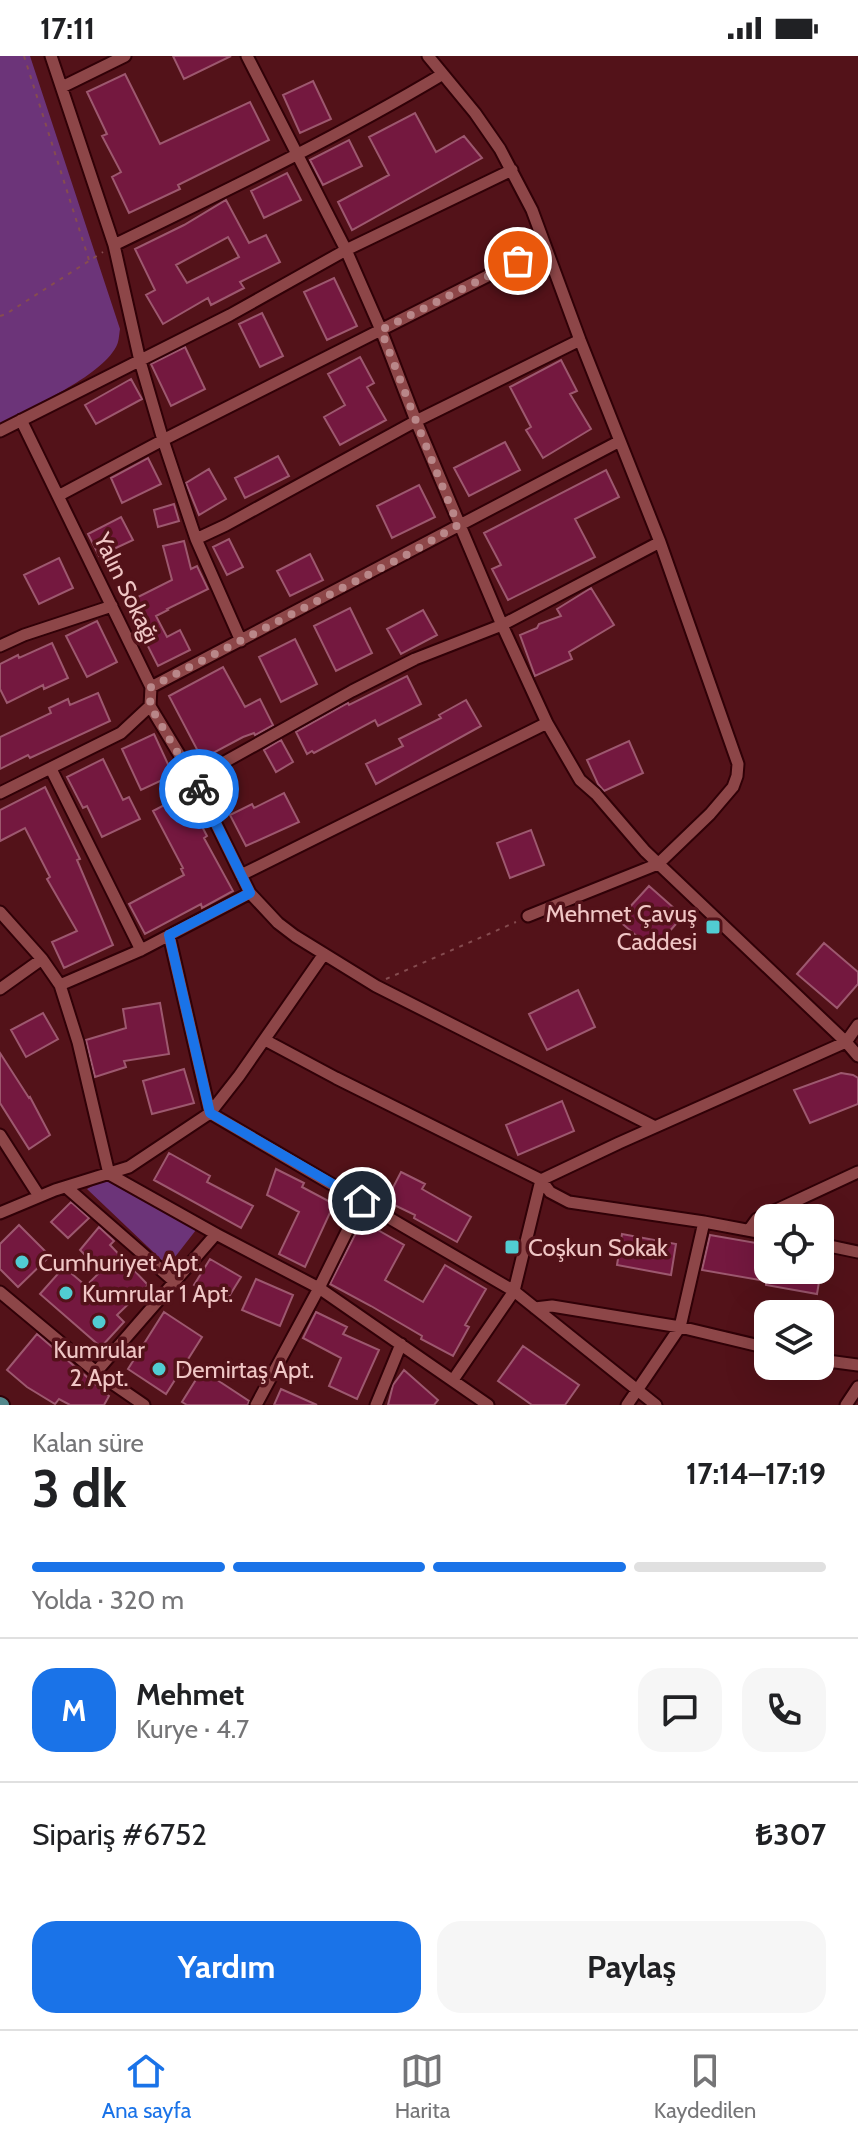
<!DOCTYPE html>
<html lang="tr">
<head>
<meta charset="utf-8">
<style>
	body { margin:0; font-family:Cabin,sans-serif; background:#f6f6f6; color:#202124; height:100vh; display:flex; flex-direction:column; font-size:30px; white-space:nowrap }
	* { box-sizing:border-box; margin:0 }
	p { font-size:26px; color:#757577 }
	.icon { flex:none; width:44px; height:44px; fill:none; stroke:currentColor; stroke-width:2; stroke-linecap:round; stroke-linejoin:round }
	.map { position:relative; height:1349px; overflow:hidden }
	.drawer { display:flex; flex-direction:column; background:#fff; flex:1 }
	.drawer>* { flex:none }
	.tools { position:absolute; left:754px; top:1148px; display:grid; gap:16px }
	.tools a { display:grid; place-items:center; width:80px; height:80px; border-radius:16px; background:#fff; box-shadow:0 8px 32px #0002; font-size:40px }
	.pin { position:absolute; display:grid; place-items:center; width:68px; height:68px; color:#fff; margin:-34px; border:4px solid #fff; border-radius:50%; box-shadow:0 2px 8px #0007 }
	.courier { position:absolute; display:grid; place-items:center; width:80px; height:80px; margin:-40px; border:6px solid #1a73e8; border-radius:50%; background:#fff; color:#222; box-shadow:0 2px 10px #0007 }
	.headline em { font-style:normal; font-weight:700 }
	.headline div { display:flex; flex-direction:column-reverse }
	.headline { display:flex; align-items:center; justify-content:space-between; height:136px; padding:0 32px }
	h1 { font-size:52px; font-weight:700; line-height:60px }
	.bar { display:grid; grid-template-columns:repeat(4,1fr); gap:12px 8px; align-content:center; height:96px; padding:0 32px }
	.bar i { height:10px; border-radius:6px; background:#e0e0e0 }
	.bar .on { background:#1a73e8 }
	.bar p { grid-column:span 4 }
	.line { display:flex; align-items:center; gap:20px; padding:0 32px; border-top:2px solid #e0e0e0 }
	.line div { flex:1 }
	.round { display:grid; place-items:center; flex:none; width:84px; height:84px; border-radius:24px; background:#f6f6f6 }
	.cta { display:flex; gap:16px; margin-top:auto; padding:16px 32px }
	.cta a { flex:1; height:92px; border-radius:24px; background:#1a73e8; color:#fff; font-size:32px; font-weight:700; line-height:92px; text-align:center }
	.cta a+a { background:#f6f6f6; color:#202124 }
	.status { display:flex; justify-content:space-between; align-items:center; height:56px; padding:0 40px; background:#fff; direction:ltr }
	.status svg { height:22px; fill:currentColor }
	.menu { display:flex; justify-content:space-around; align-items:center; height:112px; border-top:2px solid #e0e0e0; background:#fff; font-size:22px; color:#757577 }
	.menu a { display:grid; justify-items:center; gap:4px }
	.menu .on { color:#1a73e8 }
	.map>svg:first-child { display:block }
	.green { fill:#6c3479 }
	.building { fill:#74183f; stroke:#9d586f; stroke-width:2; fill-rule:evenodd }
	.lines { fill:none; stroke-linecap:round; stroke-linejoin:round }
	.minor-casing { stroke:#300107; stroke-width:15 }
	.major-casing { stroke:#300107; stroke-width:18 }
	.path { stroke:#854c50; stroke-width:2; stroke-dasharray:4 6; stroke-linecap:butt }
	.minor { stroke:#8d4648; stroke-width:11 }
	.major { stroke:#53888c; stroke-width:14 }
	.done { stroke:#b98789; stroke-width:8; stroke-dasharray:0 14.4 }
	.route { stroke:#1a73e8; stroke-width:10 }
	.poi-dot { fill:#51ccd2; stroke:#531219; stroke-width:3 }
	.labels { text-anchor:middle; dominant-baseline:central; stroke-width:7; stroke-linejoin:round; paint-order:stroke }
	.street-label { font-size:24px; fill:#f0c6c5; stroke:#531219 }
	.poi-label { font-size:24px; fill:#f0c6c5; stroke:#531219; text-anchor:start }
</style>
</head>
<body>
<div class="status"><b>17:11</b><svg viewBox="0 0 49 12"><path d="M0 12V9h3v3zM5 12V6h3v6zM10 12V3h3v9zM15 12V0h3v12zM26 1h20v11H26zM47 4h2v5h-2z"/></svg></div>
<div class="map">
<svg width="858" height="1349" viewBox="0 0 858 1349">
	<rect width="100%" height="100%" fill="#531219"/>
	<path class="green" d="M0 0H30L120 273C119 279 119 286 116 291 100 321 31 351 0 368Z
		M99 1126H109L196 1174 168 1210 87 1133Z"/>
	<path class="building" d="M173 0H231L184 23Z
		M125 18 160 88 250 46 269 84 178 129 180 133 129 157 112 121 121 116 102 80 107 78 87 36Z
		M313 25 331 63 300 77 283 39Z
		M415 57 436 96 464 80 482 102 352 174 338 146 389 119 369 81Z
		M349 84 362 110 323 129 310 104Z
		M287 117 301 144 264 162 251 135Z
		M226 144 249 187 266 179 280 206 240 226 244 232 211 249 208 242 163 268 146 239 155 234 135 193 184 169ZM228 181 239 201 187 227 176 209Z
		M334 222 357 270 327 284 304 236Z
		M262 257 283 300 260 311 239 268Z
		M185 291 205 333 171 350 151 308Z
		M360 301 374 327 367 331 386 364 340 389 324 361 345 349 328 318Z
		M561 304 577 335 570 338 591 373 543 402 526 374 531 371 510 331Z
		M131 323 142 343 96 368 85 349Z
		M505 386 520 414 469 440 454 412Z
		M278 400 289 420 245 442 235 422Z
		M148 402 161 428 122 447 111 422Z
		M209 413 226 443 199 459 186 427Z
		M606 414 619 441 575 463 595 501 508 544 492 513 501 509 484 477Z
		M419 429 435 461 392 482 377 450Z
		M174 448 179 465 158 471 154 454Z
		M121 461 133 484 99 500 88 478Z
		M229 483 243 511 227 519 213 491Z
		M184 485 191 513 197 510 208 533 167 553 168 554 156 560 167 581 180 574 190 594 158 610 126 547 172 524 163 490Z
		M310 498 323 524 290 540 277 515Z
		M59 502 73 532 39 548 24 519Z
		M591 532 614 569 569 596 572 603 535 620 520 579 537 572 539 568 561 560 557 553Z
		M350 552 372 597 336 615 314 570Z
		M423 554 437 579 401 598 387 573Z
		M97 565 117 606 87 621 66 580Z
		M295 583 317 628 281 646 259 601Z
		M52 587 68 622 44 633 43 629 7 647 0 633V608L18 599 19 602Z
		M223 611 245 651 260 643 273 669 255 679 254 677 243 681 202 703 169 640Z
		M407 620 421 648 378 670 375 664 314 697 312 695 307 698 296 676 348 647 349 649Z
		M98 637 110 665 30 702 28 699 0 713V681L51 657 49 652 68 643 70 649Z
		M466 644 481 670 376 728 366 708 403 690 399 683 441 662 439 659Z
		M154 678 173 719 141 734 122 693Z
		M281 684 293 706 276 716 264 694Z
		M629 685 643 717 604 735 598 728 587 704Z
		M103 703 123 744 129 741 140 763 102 781 87 750 83 752 67 721Z
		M45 731 80 803 77 804 113 889 64 912 52 886 77 875 47 823 50 821 25 772 0 785V754Z
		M284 737 299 766 246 790 230 759 252 748 254 752Z
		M185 738 207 780 204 782 233 835 202 852 201 848 145 878 129 848 184 819 181 813 183 812 153 755Z
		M531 774 544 809 510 822 497 787Z
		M649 830 683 860 653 894 618 864Z
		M824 887 858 916V928L837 952 797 918Z
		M578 934 595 971 547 994 529 958Z
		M160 947 169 998 124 1005 126 1011 95 1021 86 984 126 972 123 953Z
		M43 957 58 983 26 1001 11 974Z
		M0 997 29 1042 30 1041 50 1079 29 1093 0 1047Z
		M184 1013 194 1047 152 1058 143 1025Z
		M841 1017 853 1019 858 1022V1048L810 1067 794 1034Z
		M562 1045 574 1075 518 1099 506 1069Z
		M169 1097 210 1120 207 1126 253 1150 241 1172 154 1124Z
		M276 1113 304 1127 302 1131 334 1148 305 1211 279 1198 299 1156 267 1139Z
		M401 1116 425 1128 422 1133 471 1161 457 1186 414 1162 415 1159 386 1145Z
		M71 1146 89 1162 68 1182 51 1166Z
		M362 1165 404 1189 385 1224 423 1246 445 1209 486 1233 465 1269 469 1271 453 1300 421 1283 422 1280 371 1250 330 1228Z
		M19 1169 50 1200 18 1231 0 1213V1188Z
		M99 1171 114 1185 110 1189 148 1229 117 1259 124 1266 101 1291 40 1238 64 1211 86 1230 101 1215 80 1194Z
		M622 1178 676 1188 671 1219 617 1209Z
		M710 1179 762 1188 757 1214H821L817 1238 766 1229V1225L702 1214Z
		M210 1203 241 1221 225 1247 194 1229Z
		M256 1223 293 1239 280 1270 242 1254Z
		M164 1256 202 1281 166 1338 128 1313Z
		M316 1256 347 1271 343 1278 379 1294 357 1343 329 1330 341 1302 303 1282Z
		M37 1278 109 1340 104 1349H70L59 1343 55 1348 27 1331 7 1314Z
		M523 1290 579 1329 565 1349H532L498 1325Z
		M202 1314 249 1345 248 1349H187L182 1346Z
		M404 1314 438 1344 434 1349H388L393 1329Z
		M281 1333 317 1349H274Z"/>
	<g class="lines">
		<defs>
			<path id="minor" d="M51 0 114 189 140 305 163 384 196 483 241 585
				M247 0 346 194 381 274 416 365 502 569 547 667 580 724 596 738 645 795 846 986 858 1000
				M428 0 475 57 500 93 532 154 580 284 660 486 738 708 737 720 733 731 710 758 658 808 528 860
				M62 31 125 0
				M114 189C225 135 336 82 443 18
				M0 375 230 259 346 194 512 114
				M58 440 163 384 545 191
				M196 483 226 469 416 365 580 284
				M0 590 24 579 112 550
				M151 631 620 385
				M150 650 194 723 250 837 278 867 295 880 376 930 655 1071
				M51 713 141 894
				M194 723 352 635 415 603 502 569 660 486
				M0 737 121 677 150 650 151 631 21 364
				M241 819 547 667
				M0 856 42 903 60 929 78 986 109 1118 216 1178 319 1232 488 1349
				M324 898 239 1020 210 1057 514 1235 656 1349
				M60 929 141 894 250 837
				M0 933 42 903
				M265 984 336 1022 541 1124 550 1136 569 1146 704 1166 768 1178
				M0 1079 39 1140
				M66 1131 175 1226
				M0 1157 55 1134 129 1111 210 1057 169 879
				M749 1174 757 1163 858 1116
				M820 1188 858 1196
				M0 1236 96 1316 144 1349
				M535 1252 552 1250 680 1271 768 1292
				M820 1304 858 1309
				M96 1316 216 1178
				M453 1324 514 1235 541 1124 619 1087 846 986 858 969
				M256 1349 319 1232 362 1145
				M376 1349 401 1288
				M627 1349 680 1271 704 1166
				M846 1349 858 1331"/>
			<path id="major" d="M0 1348 2 1349"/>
		</defs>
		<use href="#minor" class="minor-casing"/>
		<use href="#major" class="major-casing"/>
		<path class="path" d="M24 0 89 204
			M0 260 6 258 103 196
			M386 923 516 866"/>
		<use href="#minor" class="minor"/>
		<use href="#major" class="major"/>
	</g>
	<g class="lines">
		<path class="done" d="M199 733 150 650 151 631 412 496 458 469 416 365 381 274 518 205"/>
		<path class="route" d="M199 733 250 837 169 879 210 1057 362 1145"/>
	</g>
	<g class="poi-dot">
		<rect x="705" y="863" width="16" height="16" rx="4"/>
		<rect x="504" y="1183" width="16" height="16" rx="4"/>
		<circle cx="22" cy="1206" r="8"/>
		<circle cx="66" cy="1237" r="8"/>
		<circle cx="99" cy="1266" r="8"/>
		<circle cx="159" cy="1313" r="8"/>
	</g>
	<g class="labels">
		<g class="street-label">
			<text transform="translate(127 532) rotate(64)">Yalın Sokağı</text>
		</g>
		<g class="poi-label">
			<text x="697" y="857" text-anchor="end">Mehmet Çavuş<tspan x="697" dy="28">Caddesi</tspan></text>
			<text x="528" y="1191">Coşkun Sokak</text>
			<text x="38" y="1206">Cumhuriyet Apt.</text>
			<text x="82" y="1237">Kumrular 1 Apt.</text>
			<text x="99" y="1293" text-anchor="middle">Kumrular<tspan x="99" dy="28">2 Apt.</tspan></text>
			<text x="175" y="1313">Demirtaş Apt.</text>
		</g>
	</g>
</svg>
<div class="tools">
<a><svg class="icon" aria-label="locate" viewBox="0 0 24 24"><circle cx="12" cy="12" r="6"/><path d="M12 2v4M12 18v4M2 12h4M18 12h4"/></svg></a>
<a><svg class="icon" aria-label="layers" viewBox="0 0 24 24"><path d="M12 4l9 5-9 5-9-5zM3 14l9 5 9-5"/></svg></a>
</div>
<div class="pin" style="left:518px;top:205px;background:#ea580c"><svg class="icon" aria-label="bag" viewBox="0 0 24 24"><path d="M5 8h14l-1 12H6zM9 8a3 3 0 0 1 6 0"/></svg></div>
<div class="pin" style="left:362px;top:1145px;background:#1f2937"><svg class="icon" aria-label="home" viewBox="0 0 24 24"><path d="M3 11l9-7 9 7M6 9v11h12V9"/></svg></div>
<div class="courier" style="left:199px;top:733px"><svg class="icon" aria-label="bike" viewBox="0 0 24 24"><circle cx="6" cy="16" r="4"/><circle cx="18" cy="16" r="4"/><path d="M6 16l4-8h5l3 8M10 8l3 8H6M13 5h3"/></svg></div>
</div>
<section class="drawer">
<div class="headline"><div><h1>3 dk</h1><p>Kalan süre</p></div><em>17:14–17:19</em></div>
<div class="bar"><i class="on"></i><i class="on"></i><i class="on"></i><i></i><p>Yolda · 320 m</p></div>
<div class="line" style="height:144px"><b class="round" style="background:#1a73e8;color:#fff">M</b><div><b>Mehmet</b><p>Kurye · 4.7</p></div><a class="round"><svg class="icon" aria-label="chat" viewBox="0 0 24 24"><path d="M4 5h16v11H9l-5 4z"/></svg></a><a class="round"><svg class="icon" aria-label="phone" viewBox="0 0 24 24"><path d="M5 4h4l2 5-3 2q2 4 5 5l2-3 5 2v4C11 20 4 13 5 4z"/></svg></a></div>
<div class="line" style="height:104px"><div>Sipariş #6752</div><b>₺307</b></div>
<div class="cta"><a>Yardım</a><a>Paylaş</a></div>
</section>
<nav class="menu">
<a class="on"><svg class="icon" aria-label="home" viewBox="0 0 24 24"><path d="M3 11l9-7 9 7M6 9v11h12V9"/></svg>Ana sayfa</a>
<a><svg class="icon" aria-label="map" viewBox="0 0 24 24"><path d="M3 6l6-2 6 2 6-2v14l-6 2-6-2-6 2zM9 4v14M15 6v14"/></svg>Harita</a>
<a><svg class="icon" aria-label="saved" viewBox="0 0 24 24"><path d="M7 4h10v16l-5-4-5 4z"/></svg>Kaydedilen</a>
</nav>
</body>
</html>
